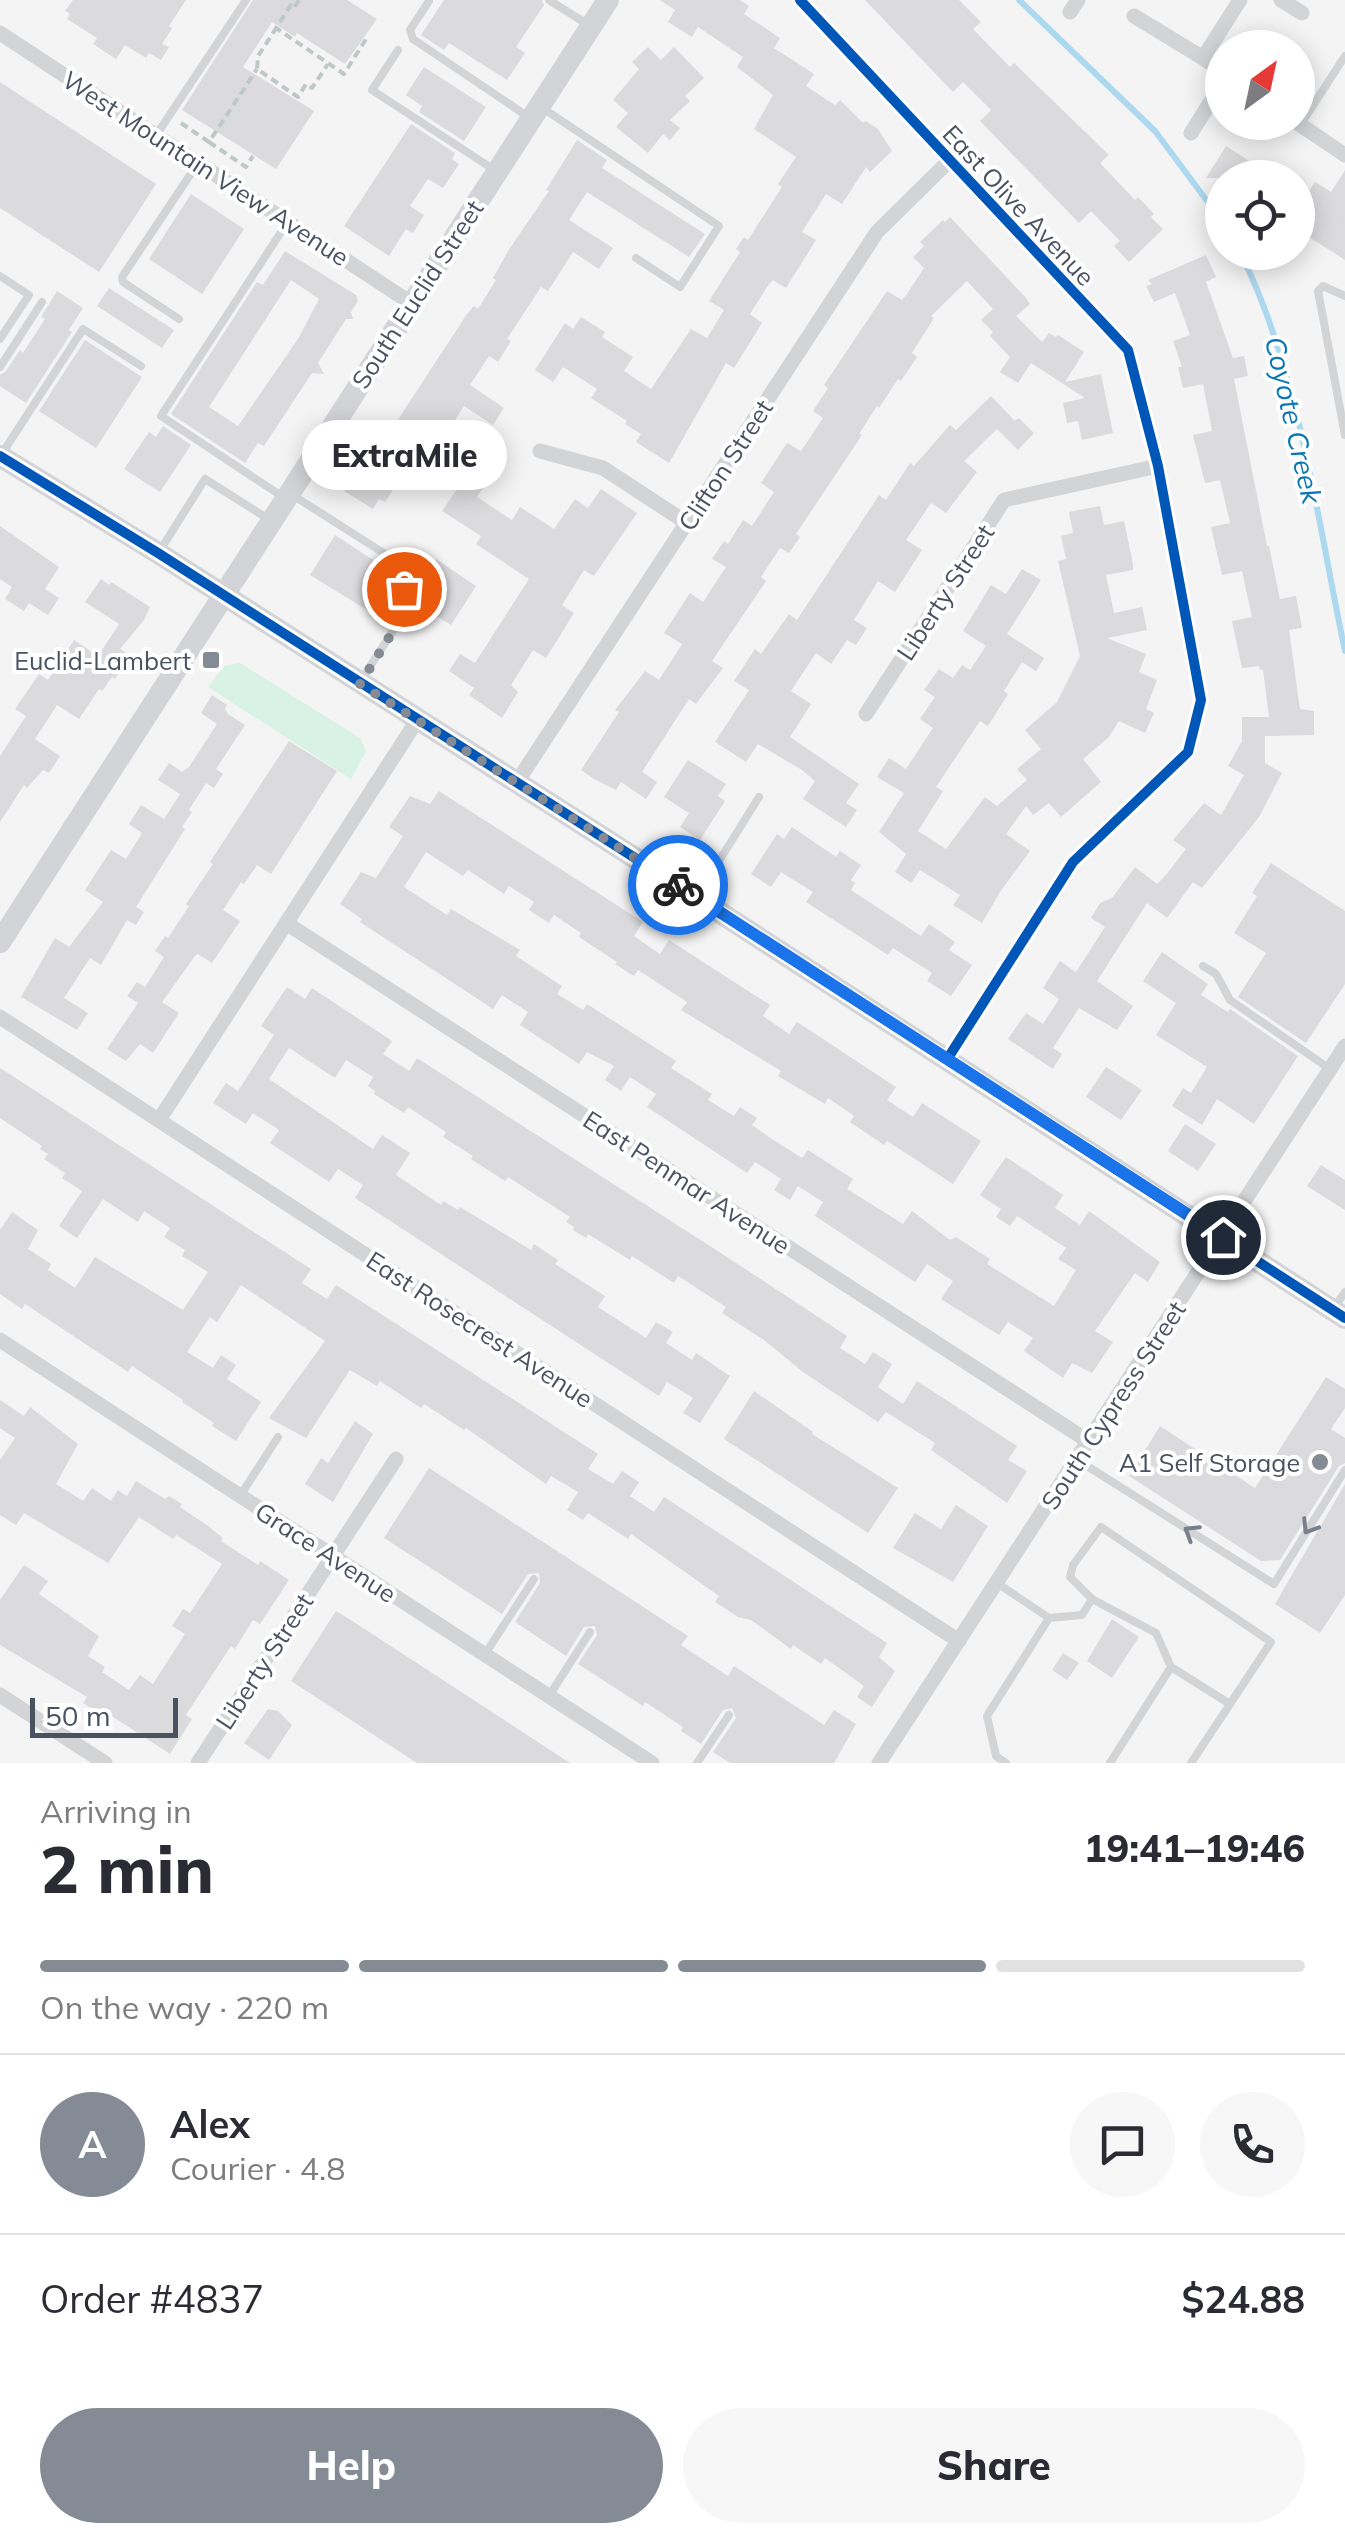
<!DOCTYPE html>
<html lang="en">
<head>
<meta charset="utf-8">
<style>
	body { margin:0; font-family:Mulish,sans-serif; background:#f7f7f7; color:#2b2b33; height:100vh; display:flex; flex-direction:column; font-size:38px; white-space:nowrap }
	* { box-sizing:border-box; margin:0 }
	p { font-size:32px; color:#7c7c81 }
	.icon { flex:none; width:55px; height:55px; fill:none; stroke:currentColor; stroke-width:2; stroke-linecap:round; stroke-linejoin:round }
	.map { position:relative; height:1763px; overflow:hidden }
	.panel { display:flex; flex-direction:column; background:#fff; flex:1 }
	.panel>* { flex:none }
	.needle { width:65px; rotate:33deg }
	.fabs { position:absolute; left:1205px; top:30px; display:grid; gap:20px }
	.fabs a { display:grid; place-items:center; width:110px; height:110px; border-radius:50%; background:#fff; box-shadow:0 5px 25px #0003; font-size:50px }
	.scale { position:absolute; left:30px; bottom:25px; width:148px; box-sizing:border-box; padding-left:10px; border:5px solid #495261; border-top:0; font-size:28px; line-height:35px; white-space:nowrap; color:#495261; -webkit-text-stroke:8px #fff; paint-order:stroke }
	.pin { position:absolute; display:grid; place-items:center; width:85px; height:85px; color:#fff; margin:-42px; border:5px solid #fff; border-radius:50%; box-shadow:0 2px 10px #0007 }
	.courier { position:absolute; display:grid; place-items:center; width:100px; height:100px; margin:-50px; border:8px solid #1a73e8; border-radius:50%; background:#fff; color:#222; box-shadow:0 2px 12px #0007 }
	.bubble { position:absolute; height:70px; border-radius:35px; background:#fff; box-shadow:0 5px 25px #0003; font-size:32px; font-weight:800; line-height:70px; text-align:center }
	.headline em { font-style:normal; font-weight:800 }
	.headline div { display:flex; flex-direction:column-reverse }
	.headline { display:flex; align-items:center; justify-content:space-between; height:170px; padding:0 40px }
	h1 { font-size:65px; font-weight:800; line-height:75px }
	.bar { display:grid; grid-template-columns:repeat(4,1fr); gap:15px 10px; align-content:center; height:120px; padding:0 40px }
	.bar i { height:12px; border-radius:8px; background:#e1e1e2 }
	.bar .on { background:#858b94 }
	.bar p { grid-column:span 4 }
	.line { display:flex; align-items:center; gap:25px; padding:0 40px; border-top:2px solid #e1e1e2 }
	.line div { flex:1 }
	.round { display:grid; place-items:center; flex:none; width:105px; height:105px; border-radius:52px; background:#f7f7f7 }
	.action { display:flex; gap:20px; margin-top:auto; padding:20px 40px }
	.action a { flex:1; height:115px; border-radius:60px; background:#858b94; color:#fff; font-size:40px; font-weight:800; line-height:115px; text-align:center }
	.action a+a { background:#f7f7f7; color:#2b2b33 }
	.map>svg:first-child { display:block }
	.green { fill:#d8f2e6 }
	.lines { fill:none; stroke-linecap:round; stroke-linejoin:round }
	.stream { stroke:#add9f0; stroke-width:6 }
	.building { fill:#dbdbdd; fill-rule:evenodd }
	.path { stroke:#bec9c7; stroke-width:4; stroke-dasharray:8 5; stroke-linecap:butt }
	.service { stroke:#d2d4d6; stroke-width:8 }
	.minor { stroke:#d2d4d6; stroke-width:15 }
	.secondary { stroke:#d2d4d8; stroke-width:22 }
	.cycleway-casing { stroke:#fff; stroke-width:16 }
	.cycleway { stroke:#0057b8; stroke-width:10 }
	.oneway { stroke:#79808a }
	.done { stroke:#858b94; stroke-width:10; stroke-dasharray:0 18 }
	.route { stroke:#1a73e8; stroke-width:12 }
	.poi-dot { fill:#858b94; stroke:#fff; stroke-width:4 }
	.labels { text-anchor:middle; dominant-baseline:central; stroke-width:8; stroke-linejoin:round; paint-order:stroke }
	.street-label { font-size:25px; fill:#495261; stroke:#fff }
	.poi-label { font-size:25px; fill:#495261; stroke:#fff; text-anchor:end }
	.water-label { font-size:28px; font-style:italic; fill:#0977b4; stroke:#fff }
</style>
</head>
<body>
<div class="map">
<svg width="1345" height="1763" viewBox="0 0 1345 1763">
	<rect width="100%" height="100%" fill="#f4f4f4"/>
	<path class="green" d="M240 663 360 738 366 751 351 779 208 687 224 666Z"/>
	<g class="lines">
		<path class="stream" d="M1019 0 1155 131 1222 221
			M1240 252C1300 372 1317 520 1345 651"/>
	</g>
	<path class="building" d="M73 0H186L169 26 172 28 162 44 169 47 161 60 149 53 146 58 125 45 116 59 93 44 97 38 67 19 70 14 65 11Z
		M253 0H347L377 19 345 64 297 33 295 37 272 22 243 67 314 111 276 169 182 110Z
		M444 0H542L544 5 516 47 525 53 507 80 449 43 444 50 421 35Z
		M660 0H740L749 6 744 14 780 38 774 48 814 74 806 86 835 105 840 100 863 123 866 121 878 129 892 151 870 172 866 167 842 204 826 194 802 232 816 240 786 288 773 280 767 287 750 314 762 323 734 368 726 363 669 463 636 442 641 434 625 424 627 421 591 398 597 389 563 367 553 382 535 370 565 323 573 329 581 317 605 332 602 337 633 357 624 371 651 389 691 329 707 338 724 310 709 301 740 252 736 249 744 237 748 240 782 187 778 184 796 157 754 129 773 95 737 67 743 57 698 27 692 37 668 22 675 10Z
		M865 0H959L981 22 973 29 1010 67 1014 63 1109 155 1100 163 1135 200 1138 197 1154 214 1151 217 1163 229 1129 262 1114 246 1120 241 1091 211 1079 223 980 121 991 110 963 82 953 92Z
		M648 47 661 60 674 47 704 78 685 96 690 101 670 120 680 128 670 140 663 134 648 153 616 127 628 113 613 100 639 69 632 62Z
		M424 67 486 107 464 141 419 112 422 106 406 95Z
		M0 82 156 184 99 272 0 208Z
		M411 124 455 153 452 159 459 164 443 188 428 179 410 206 424 215 413 233 406 229 389 256 344 226Z
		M577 140 607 160 602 168 705 234 689 257 587 192 569 220 613 248 599 269 573 252 548 291 541 287 507 339 511 341 498 362 489 356 470 385 504 408 493 425 464 406 418 479 405 471 385 502 379 499 373 509 344 491 359 467 365 470 467 314 474 306 478 309 496 280 493 278 508 251 549 191 546 190Z
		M1226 146 1276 178H1206Z
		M1345 170V260L1298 230V192L1305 197 1315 182 1331 192Z
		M191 194 244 229 202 294 149 259Z
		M950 217 1026 298 1030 304 1016 316 1042 342 1049 333 1056 337 1058 335 1084 352 1065 382 1101 374 1113 433 1082 440 1078 421 1067 423 1063 403 1085 398 1031 363 1018 383 1000 372 1010 357 990 336 993 332 981 320 993 309 967 281 931 316 934 318 912 353 917 357 901 381 898 379 879 408 877 406 859 434 862 435 796 534 800 537 789 553 780 548 761 577 766 581 712 661 723 668 696 704 689 699 642 772 657 782 646 799 621 782 616 790 594 779 581 770 619 712 615 710 645 671 659 680 682 644 664 633 690 593 703 602 726 567 712 559 724 541 728 544 743 520 752 526 774 492 761 483 787 443 801 451 823 418 813 411 828 388 824 385 887 291 902 300 907 294 924 268 913 257 924 246 920 242 943 220 945 222Z
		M285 251 356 295 358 301 351 312 353 319H346L318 363 324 374 312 373 264 446 258 443 245 463 171 414 257 282 263 285ZM291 280 319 299 298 339 238 426 209 407Z
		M1206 255 1216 277 1206 282 1233 358 1244 356 1248 376 1234 379 1267 546H1269L1280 599 1296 596 1302 628 1289 630 1300 709 1314 711V735L1265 736V763L1282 773 1259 817 1202 888 1193 882 1167 918 1147 903 1097 981 1133 1006 1117 1030 1079 1008 1053 1048 1062 1054 1053 1069 1008 1039 1026 1013 1043 1024 1059 999 1043 988 1060 961 1076 972 1105 927 1091 918 1100 903 1112 898 1135 867 1157 884 1166 875 1186 849 1173 840 1204 803 1221 815 1244 775 1228 766 1242 741V717H1269L1263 670H1260L1259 666 1242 668 1232 621 1252 617 1242 571 1222 575 1211 527 1230 523 1220 480 1205 483 1193 435 1212 431 1203 384 1183 388 1178 367H1182L1173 341 1190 335 1175 293 1154 302 1146 286 1152 284 1148 280Z
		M109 288 174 330 162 348 97 306Z
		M57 291 83 308 69 330 72 332 26 403 0 386V375L6 371 20 350 23 353 45 319 41 317Z
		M85 340 142 377 96 448 39 411Z
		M991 396 1015 421 1019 418 1034 433 1018 450 997 429 964 461 977 472 946 513 931 503 906 540 922 550 895 592 878 581 854 620 867 628 856 645 847 640 831 664 816 653 791 691 811 704 790 737 859 784 846 803 857 810 846 827 803 799 815 781 802 770 758 744 746 762 715 742 749 690 734 681 755 649 761 654 789 614 797 620 879 495 886 500 910 463 914 466 950 425 956 430Z
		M163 426 191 445 160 492 124 469 149 432 156 437Z
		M473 466 490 477 477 497 512 520 520 507 554 529 575 499 588 508 601 489 637 513 594 576 584 570 562 605 574 613 546 658 533 650 511 685 518 692 502 718 469 695 474 688 449 671 460 654 475 663 529 579 476 544 481 536 442 511Z
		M1100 506 1104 525 1124 521 1133 564V570L1106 575 1114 613 1142 607 1147 630 1107 638 1146 654 1139 672 1157 680 1146 709 1154 713 1145 733 1119 721 1109 737 1083 759 1101 782 1061 817 1049 803 1033 815 1026 806 1006 834 1030 851 1000 892 982 923 953 905 960 895 920 870 911 883 895 872 906 854 879 832 904 793 877 777 889 758 906 769 933 728 920 719 935 697 924 690 939 669 953 678 962 665 970 670 986 646 963 631 991 585 1006 594 1022 569 1041 580 1007 634 1044 658 1036 671 1022 662 1004 691 1008 694 988 726 980 721 936 787 943 791 918 831 946 849 985 797 997 806 1027 780 1017 769 1041 749 1025 730 1057 702 1080 656 1058 561 1066 559 1061 536 1073 533 1069 512Z
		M0 526 59 567 45 589 59 598 48 615 29 603 24 611 5 599 12 587 0 579Z
		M335 535 396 575 372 613 310 575Z
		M436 559 476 586 451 625 423 607 419 586Z
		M101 579 109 585 111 582 150 607 144 620 120 649 130 655 115 679 112 677 102 691 99 689 79 719 57 705 35 739 60 756 49 773 43 770 27 788 24 785 0 822V756L26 716 15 709 39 674 48 680 74 640 98 656 119 624 85 602Z
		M212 695 227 705 225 709 228 714 245 725 216 769 223 774 214 788 206 783 189 810 192 812 182 827 185 829 136 907 144 912 136 925 127 920 101 965 90 958 64 998 88 1013 77 1030 21 997 55 938 69 947 103 902 85 890 111 850 126 859 142 833 129 824 141 805 164 819 180 794 158 780 169 763 182 772 189 767 217 724 201 713Z
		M289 741 337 771 271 874 257 865 244 884 241 882 223 910 240 921 212 963 198 954 195 956 162 1002 179 1013 153 1053 140 1044 126 1061 107 1049 138 1003 127 996 137 982 145 987 164 957 155 951 165 936 168 938 189 906 186 904 213 864 210 862Z
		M688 760 726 784 718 796 725 801 700 840 680 827 689 813 664 797Z
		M439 791 643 922 634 936 660 954 669 940 770 1005 763 1016 789 1034 797 1022 896 1087 887 1100 913 1117 922 1103 981 1141 953 1184 887 1141 884 1145 850 1122 854 1116 828 1098 825 1104 778 1076 781 1071 681 1010 687 1002 638 970 634 976 615 964 617 962 579 937 581 933 554 915 549 923 529 910 534 902 509 886 504 894 468 870 463 876 426 852 404 887 447 915 451 909 520 950 516 956 562 986 557 994 583 1010 587 1004 676 1061 671 1068 712 1094 708 1100 734 1116 740 1107 757 1118 752 1125 772 1139 802 1158 808 1150 853 1179 847 1189 903 1224 912 1211 950 1240 956 1237 990 1259 987 1264 1054 1306 1076 1270 1058 1259 1066 1248 1017 1216 1010 1226 996 1217 1001 1209 980 1195 1006 1157 1063 1195 1055 1208 1080 1225 1089 1211 1160 1262 1148 1282 1135 1273 1095 1331 1113 1342 1092 1373 1072 1363 1063 1378 1024 1351 1033 1338 1008 1322 999 1335 941 1299 953 1281 927 1264 915 1282 815 1216 823 1202 798 1186 790 1200 774 1190 781 1179 755 1162 747 1173 647 1107 656 1094 630 1077 621 1091 605 1080 614 1066 587 1052 579 1064 520 1025 528 1012 502 995 493 1009 360 922 362 919 340 904 361 872 376 878 403 836 389 827 410 796 430 804Z
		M792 827 836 857 840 851 861 865 851 880 855 883 851 890 921 936 929 924 955 942 949 950 972 965 951 996 927 981 932 973 893 948 888 955 806 902 813 892 781 872 771 887 751 874 777 834 784 839Z
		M1271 863 1345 911V984L1306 1043 1238 997 1266 953 1234 933 1257 896 1252 893Z
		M1162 952 1208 984 1201 995 1228 1012 1230 1009 1298 1056 1254 1124 1217 1099 1202 1125 1172 1106 1183 1088 1191 1093 1207 1067 1156 1035 1176 1003 1143 981Z
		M287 987 305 999 312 988 392 1041 383 1054 409 1071 417 1058 724 1255 847 1336 840 1348 865 1364 873 1352 892 1364 878 1387 903 1404 917 1381 1017 1446 1008 1460 1027 1471 1007 1503 931 1450 935 1443 886 1412 878 1422 803 1372 764 1340 722 1313 726 1307 678 1276 674 1283 632 1256 630 1260 588 1234 586 1238 573 1230 574 1227 566 1222 570 1217 508 1177 505 1181 471 1159 473 1156 443 1137 446 1132 408 1107 404 1113 374 1094 375 1091 368 1086 373 1077 346 1060 335 1078 289 1048 269 1079 373 1149 382 1135 410 1153 396 1175 441 1205 443 1201 458 1210 460 1207 531 1250 534 1244 558 1260 555 1264 605 1296 598 1307 646 1338 656 1322 673 1332 666 1343 692 1360 696 1353 730 1376 700 1423 683 1413 693 1398 667 1382 659 1396 355 1198 363 1185 338 1169 329 1182 270 1143 279 1130 253 1113 246 1124 213 1103 226 1083 238 1091 274 1035 261 1026Z
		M1106 1067 1142 1090 1121 1120 1086 1097Z
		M0 1068 311 1269 302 1283 327 1299 336 1285 598 1454 588 1469 613 1484 622 1471 639 1482 630 1496 654 1512 664 1497 887 1643 879 1657 895 1671 872 1707 857 1697 864 1686 825 1658 821 1664 793 1645 791 1649 751 1620 738 1617 715 1602 719 1596 631 1534 628 1539 588 1513 583 1520 567 1510 578 1492 551 1476 546 1484 466 1428 464 1430 424 1404 421 1408 380 1381 377 1386 350 1370 306 1438 269 1418 325 1341 241 1285 217 1322 210 1317 187 1352 213 1368 221 1355 236 1365 227 1379 261 1402 236 1441 212 1426 214 1423 182 1402 183 1400 132 1366 128 1372 25 1304 22 1309 0 1294V1230L12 1212 38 1230 28 1249 51 1264 48 1270 75 1288 95 1257 183 1310 208 1272 182 1256 185 1250 164 1237 170 1228 144 1211 138 1222 103 1199 77 1238 59 1226 82 1191 62 1178 65 1173 44 1159 48 1154 40 1149 42 1146 0 1118Z
		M1185 1124 1216 1144 1198 1171 1168 1151Z
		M1321 1165 1345 1180V1210L1307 1186Z
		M1326 1377 1345 1389V1408L1331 1429 1345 1438V1463L1339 1466 1280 1560 1261 1561 1129 1476 1160 1426 1255 1488Z
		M754 1391 813 1432 812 1434 898 1488 868 1533 724 1439Z
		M0 1400 24 1416 30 1407 78 1444 56 1484 83 1501 92 1488 111 1501 118 1490 127 1496 136 1481 165 1499 169 1496 182 1504 180 1507 208 1526 223 1538 221 1541 258 1565 260 1561 289 1580 260 1624 253 1620 235 1649 231 1646 186 1715 192 1719 170 1754 107 1713 104 1717 83 1703 87 1697 0 1645V1600L24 1565 48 1581 39 1594 99 1636 88 1656 105 1667 102 1672 129 1690 140 1675 153 1684 185 1634 172 1626 183 1609 190 1613 222 1564 176 1535 173 1539 139 1517 108 1563 24 1513 16 1525 0 1515V1460L15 1438 0 1428Z
		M355 1421 373 1434 333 1502 305 1484 321 1458 328 1463Z
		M429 1468 688 1636 681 1645 728 1676 734 1666 824 1725 834 1710 856 1724 834 1763H730L713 1752 736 1718 732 1708 723 1710 701 1744 681 1731 683 1727 645 1702 643 1706 578 1664 597 1635 595 1626 584 1627 566 1656 515 1622 540 1583 539 1573 528 1574 502 1614 384 1538Z
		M1345 1484V1595L1320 1633 1275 1604Z
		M956 1505 988 1526 953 1582 893 1548 915 1513 941 1529Z
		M336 1611 357 1624 570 1763H417L291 1681Z
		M1112 1619 1139 1637 1112 1678 1087 1661Z
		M1063 1653 1079 1663 1067 1680 1052 1670Z
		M268 1709 278 1711 292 1725 269 1760 244 1743Z"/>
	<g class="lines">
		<path class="path" d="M299 0 294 8 291 5 276 28 344 74 368 36
			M277 27 258 56 257 69 298 97 306 84 312 88 328 64
			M181 123 209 142 257 69
			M209 142 246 167 253 156"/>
		<path class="service" d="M549 0 587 24
			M429 1 410 30 413 39 530 118
			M398 50 372 90 496 171
			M544 109 719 226 680 287 636 258
			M1301 124 1345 56
			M157 134 246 0
			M0 276 29 295 0 339
			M1345 296 1323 286 1318 291 1345 435
			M179 319 123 282 122 277 198 163
			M0 367 42 302
			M3 452 83 329 141 366
			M294 496 404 566 405 612 362 679
			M283 497 161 416 287 223
			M161 549 205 479 270 520
			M699 893 759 797
			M1203 966 1216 974 1230 1000 1330 1069
			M1335 1306 1345 1292
			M1076 1459 1274 1584 1345 1470
			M240 1496 278 1437
			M997 1583 1049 1618 1082 1615 1092 1599 1070 1577 1073 1565 1101 1527 1271 1642 1191 1763
			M1092 1599 1156 1633 1171 1667 1110 1763
			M485 1654 534 1579
			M1171 1667 1230 1704
			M549 1696 590 1632
			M697 1763 729 1715
			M1006 1763 996 1756 987 1716 1049 1618"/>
		<path class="minor" d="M800 0 1128 350 1158 466 1201 700 1188 752 1073 862 948 1058
			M1281 0 1302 13
			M1070 12 1078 0
			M1134 16 1203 58
			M0 33 411 303
			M1222 71 1203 58 1240 0
			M1296 122 1345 155
			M1191 133 1222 84
			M540 451 603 468 687 523
			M866 714 1004 500 1158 466
			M517 782 877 232 949 161
			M286 923 1088 1441
			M0 1017 959 1641
			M159 1120 418 719
			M0 1340 652 1763
			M0 1695 105 1763
			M198 1763 396 1459
			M879 1763 1345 1046"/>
		<path class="secondary" d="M0 456 158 553 696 897 1345 1318
			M0 942 608 0"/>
		<defs>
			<path id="cycleway" d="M800 0 1128 350 1158 466 1201 700 1188 752 1073 862 948 1058
				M0 456 158 553 696 897 1345 1318"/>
		</defs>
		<use href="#cycleway" class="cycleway-casing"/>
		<use href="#cycleway" class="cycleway"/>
	</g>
	<defs><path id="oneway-chevron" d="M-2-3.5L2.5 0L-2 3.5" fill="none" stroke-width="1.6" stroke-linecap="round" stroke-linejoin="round" transform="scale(2.5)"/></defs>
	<g class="oneway">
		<use href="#oneway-chevron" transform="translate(1309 1527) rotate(122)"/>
		<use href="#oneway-chevron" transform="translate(1191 1532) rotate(-148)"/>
	</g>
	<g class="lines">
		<path class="done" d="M404 589 405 612 360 684 678 885"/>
		<path class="route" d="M678 885 1223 1237"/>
	</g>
	<g class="poi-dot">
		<rect x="201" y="650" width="20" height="20" rx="5"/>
		<circle cx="1320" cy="1462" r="10"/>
	</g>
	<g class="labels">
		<g class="street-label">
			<text transform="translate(206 168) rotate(33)">West Mountain View Avenue</text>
			<text transform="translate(1019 205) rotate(47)">East Olive Avenue</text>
			<text transform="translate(417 294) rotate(-57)">South Euclid Street</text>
			<text transform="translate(725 465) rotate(-57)">Clifton Street</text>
			<text transform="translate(945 592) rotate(-57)">Liberty Street</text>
			<text transform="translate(687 1182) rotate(33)">East Penmar Avenue</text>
			<text transform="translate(480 1329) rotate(33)">East Rosecrest Avenue</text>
			<text transform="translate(1113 1405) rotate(-57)">South Cypress Street</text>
			<text transform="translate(326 1552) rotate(33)">Grace Avenue</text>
			<text transform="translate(264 1661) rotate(-57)">Liberty Street</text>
		</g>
		<g class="poi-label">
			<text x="191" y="660">Euclid-Lambert</text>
			<text x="1300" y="1462">A1 Self Storage</text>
		</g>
		<g class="water-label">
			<text transform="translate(1294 420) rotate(77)">Coyote Creek</text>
		</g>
	</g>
</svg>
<div class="fabs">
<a><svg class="needle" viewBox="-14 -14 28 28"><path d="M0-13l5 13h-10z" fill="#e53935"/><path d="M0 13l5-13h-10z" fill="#7c7c81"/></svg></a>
<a><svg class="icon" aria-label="locate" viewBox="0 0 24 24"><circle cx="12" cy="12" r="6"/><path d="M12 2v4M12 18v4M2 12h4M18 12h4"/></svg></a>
</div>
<div class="scale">50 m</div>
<div class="pin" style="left:404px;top:589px;background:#ea580c"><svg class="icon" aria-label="bag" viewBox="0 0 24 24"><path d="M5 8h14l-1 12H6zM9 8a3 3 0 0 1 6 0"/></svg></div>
<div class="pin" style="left:1223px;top:1237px;background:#1f2937"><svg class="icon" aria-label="home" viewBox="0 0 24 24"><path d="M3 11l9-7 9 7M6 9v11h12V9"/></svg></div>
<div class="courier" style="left:678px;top:885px"><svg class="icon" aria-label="bike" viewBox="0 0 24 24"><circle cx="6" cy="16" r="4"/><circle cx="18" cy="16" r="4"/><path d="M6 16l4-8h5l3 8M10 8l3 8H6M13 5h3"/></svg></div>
<div class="bubble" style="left:302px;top:420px;width:205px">ExtraMile</div>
</div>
<section class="panel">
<div class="headline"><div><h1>2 min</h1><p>Arriving in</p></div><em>19:41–19:46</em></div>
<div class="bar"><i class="on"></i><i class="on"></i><i class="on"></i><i></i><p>On the way · 220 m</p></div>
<div class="line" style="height:180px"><b class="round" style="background:#858b94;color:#fff">A</b><div><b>Alex</b><p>Courier · 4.8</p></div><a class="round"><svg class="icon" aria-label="chat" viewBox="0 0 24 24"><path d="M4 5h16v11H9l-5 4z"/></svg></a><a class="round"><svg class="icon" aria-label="phone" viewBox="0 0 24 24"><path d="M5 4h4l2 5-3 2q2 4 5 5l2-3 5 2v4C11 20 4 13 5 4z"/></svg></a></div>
<div class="line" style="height:130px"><div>Order #4837</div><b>$24.88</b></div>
<div class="action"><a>Help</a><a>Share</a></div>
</section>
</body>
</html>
